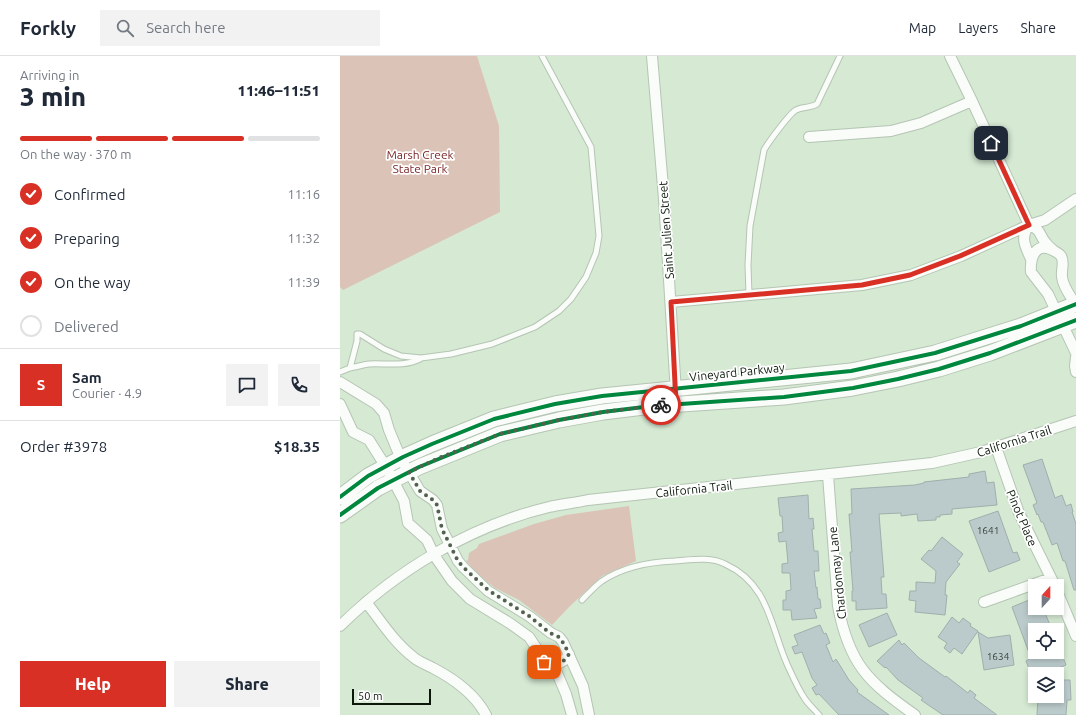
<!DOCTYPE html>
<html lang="en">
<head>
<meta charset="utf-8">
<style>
	body { margin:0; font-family:Ubuntu,sans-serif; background:#f2f2f3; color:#1f2937; height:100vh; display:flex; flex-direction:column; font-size:15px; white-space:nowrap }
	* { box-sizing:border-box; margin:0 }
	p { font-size:13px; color:#747a83 }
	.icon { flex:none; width:22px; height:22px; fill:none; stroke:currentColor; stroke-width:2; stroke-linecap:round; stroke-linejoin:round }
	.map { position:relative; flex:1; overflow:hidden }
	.sheet { display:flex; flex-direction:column; background:#fff; width:340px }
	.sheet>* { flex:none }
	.needle { width:26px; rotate:21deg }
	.fabs { position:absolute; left:688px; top:523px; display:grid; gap:8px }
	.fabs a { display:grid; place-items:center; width:36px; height:36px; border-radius:0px; background:#fff; box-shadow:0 2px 6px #0003; font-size:20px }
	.scale { position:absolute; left:12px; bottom:10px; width:79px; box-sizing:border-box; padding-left:4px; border:2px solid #0b180a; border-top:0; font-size:11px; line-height:14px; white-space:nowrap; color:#0b180a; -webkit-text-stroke:3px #fff; paint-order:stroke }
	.pin { position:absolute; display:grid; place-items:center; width:34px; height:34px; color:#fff; margin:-17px; border-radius:8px; box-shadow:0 2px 6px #0006 }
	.courier { position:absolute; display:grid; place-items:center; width:40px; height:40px; margin:-20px; border:3px solid #d93025; border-radius:50%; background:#fff; color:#222; box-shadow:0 1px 5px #0007 }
	.overview em { font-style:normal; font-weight:800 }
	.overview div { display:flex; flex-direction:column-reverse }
	.overview { display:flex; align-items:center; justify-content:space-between; height:68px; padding:0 20px }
	h1 { font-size:26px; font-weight:800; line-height:30px }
	.bar { display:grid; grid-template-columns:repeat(4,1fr); gap:6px 4px; align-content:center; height:48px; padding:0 20px }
	.bar i { height:5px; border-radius:3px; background:#e0e1e3 }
	.bar .selected { background:#d93025 }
	.bar p { grid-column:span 4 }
	.line { display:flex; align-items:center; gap:10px; padding:0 20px; border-top:1px solid #e0e1e3 }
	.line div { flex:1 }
	.round { display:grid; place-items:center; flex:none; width:42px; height:42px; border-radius:0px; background:#f2f2f3 }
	ol { padding:0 20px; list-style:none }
	li { display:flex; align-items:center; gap:12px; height:44px }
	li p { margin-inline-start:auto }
	li .icon { padding:4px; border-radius:50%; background:#d93025; color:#fff; stroke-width:4 }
	li:last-child { color:#747a83 }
	li i { width:22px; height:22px; border:2px solid #e0e1e3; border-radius:50% }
	.action { display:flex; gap:8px; margin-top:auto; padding:8px 20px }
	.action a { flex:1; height:46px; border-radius:0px; background:#d93025; color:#fff; font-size:16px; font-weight:800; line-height:46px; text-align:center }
	.action a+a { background:#f2f2f3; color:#1f2937 }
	header { display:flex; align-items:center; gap:24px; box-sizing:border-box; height:56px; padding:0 20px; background:#fff; border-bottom:1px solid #e0e1e3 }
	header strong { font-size:19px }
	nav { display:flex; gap:22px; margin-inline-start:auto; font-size:14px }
	.search { width:280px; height:36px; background:#f2f2f3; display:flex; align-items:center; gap:10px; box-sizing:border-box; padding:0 14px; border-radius:0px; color:#747a83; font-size:15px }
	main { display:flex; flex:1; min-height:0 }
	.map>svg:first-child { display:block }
	.green { fill:#dcc3b8 }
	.building { fill:#bbcacb; stroke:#a1afac }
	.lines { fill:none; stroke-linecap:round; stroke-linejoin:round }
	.lane-casing { stroke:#b5c5b4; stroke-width:7 }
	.street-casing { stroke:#b5c5b4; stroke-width:12 }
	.secondary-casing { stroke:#b5c5b4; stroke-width:17 }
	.lane { stroke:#f9fcf8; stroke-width:5 }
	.street { stroke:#f9fcf8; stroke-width:10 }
	.secondary { stroke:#f9fcf8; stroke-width:15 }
	.cycleway-casing { stroke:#fff; stroke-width:6 }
	.cycleway { stroke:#00873e; stroke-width:4 }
	.done { stroke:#526150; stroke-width:4; stroke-dasharray:0 7.2 }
	.route { stroke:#d93025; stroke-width:5 }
	.labels { text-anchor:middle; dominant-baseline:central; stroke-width:3.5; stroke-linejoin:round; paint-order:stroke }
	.number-label { font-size:10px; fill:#37443a }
	.park-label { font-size:12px; fill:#7b282a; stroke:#fff }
	.street-label { font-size:12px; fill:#0b180a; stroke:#fff }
</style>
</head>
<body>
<header>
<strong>Forkly</strong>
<div class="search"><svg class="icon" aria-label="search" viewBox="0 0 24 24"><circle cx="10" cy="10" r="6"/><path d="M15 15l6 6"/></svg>Search here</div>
<nav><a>Map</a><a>Layers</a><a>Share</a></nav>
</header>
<main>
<section class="sheet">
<div class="overview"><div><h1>3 min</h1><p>Arriving in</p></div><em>11:46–11:51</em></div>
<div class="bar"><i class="selected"></i><i class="selected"></i><i class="selected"></i><i></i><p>On the way · 370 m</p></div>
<ol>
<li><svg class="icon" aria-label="check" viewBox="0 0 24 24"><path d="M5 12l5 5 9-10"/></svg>Confirmed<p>11:16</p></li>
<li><svg class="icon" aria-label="check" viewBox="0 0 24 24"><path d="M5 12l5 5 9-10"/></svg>Preparing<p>11:32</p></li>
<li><svg class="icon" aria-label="check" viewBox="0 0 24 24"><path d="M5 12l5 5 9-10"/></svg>On the way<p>11:39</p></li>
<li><i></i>Delivered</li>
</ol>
<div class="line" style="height:72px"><b class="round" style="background:#d93025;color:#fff">S</b><div><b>Sam</b><p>Courier · 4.9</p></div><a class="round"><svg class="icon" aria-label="chat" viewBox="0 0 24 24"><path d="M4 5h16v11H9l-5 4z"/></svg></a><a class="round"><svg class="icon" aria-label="phone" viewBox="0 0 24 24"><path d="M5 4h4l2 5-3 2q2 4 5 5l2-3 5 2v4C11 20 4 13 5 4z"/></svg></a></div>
<div class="line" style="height:52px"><div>Order #3978</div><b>$18.35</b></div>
<div class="action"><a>Help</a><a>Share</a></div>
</section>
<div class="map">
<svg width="736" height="659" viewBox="0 0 736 659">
	<rect width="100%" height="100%" fill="#d5e9d3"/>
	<path class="green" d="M0 0H137L159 70 160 156 3 234 0 231Z
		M289 450 296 505 262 520 230 550 212 569 179 544 155 532 138 518 126 505 128 504 129 497 137 492 139 488 194 468 226 459Z"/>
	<path class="building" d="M702 403 715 442 722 439 726 450 731 448 733 456H732L736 468V534H734L725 505H723L717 487 712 489 703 466H701L698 458 697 459 693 449 697 447 683 409Z
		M645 415 647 427 654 426 657 449 612 453V458L600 459V461H596V464L578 465 577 458 561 460V457L539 458 544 521H541L542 538H546L547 552 516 554V545H512V535H513L510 496H512L509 458H512L511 433 575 429 584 427V426L629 421V418Z
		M468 439 469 463 473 462 474 473H472L474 495H478L479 515H474L476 532 477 531 478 543H480L481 552 474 553 477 562 452 564 451 554H443V544H446V535L451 534 450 517H442V508L448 507 446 485 439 486 438 477 443 476 442 460H440L438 442Z
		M658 455 673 497 677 496 680 504 649 516 629 465Z
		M602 481 623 498 617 506 620 508 606 526 605 539H607L605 559 575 556 576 545 569 544 570 535H576V526L595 527 596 515 581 503 589 494 591 495Z
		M689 544 692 551 695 550V552H703L712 574H695V601L707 596H721L726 609 704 618H691L686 605 691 602 672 551Z
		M547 557 557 579 529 591 519 569Z
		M612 561 619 567 623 562 631 568 630 570 638 575 622 598 614 592 610 597 604 592 607 587 598 581Z
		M480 569 484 578 486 577 490 587 486 589 493 606 496 603 509 624 518 634 517 636 549 659H499L479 638 476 639 472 632 477 629 472 622 462 596 455 598 452 591 458 589 454 579Z
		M638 576 648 582 670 579 674 609 644 614Z
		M559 584 562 589 564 587 579 602 605 621 606 620 628 637 630 634 636 639 634 642 657 659H603L581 644 583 642 558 624 546 611 545 612 537 605Z
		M717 624H730L731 644H727L726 659H697L698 640H717Z"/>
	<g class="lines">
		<defs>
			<path id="lane" d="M409 239 408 209 410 170 424 94C428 87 449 58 456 54 462 51 470 52 477 48L500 0
				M10 312C16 311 22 309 29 308 46 307 64 311 80 303
				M0 316 10 312 17 285V278H20L44 293 61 300 81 302 111 298 152 288 195 271 219 255 231 243 246 221 256 197 259 180 251 91 202 0
				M242 544C248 538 255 530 262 525 283 511 309 506 334 505 350 504 370 500 385 508 429 528 430 569 447 608 452 619 458 633 465 643 469 649 475 654 479 659"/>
			<path id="street" d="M312 0 324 143 336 337
				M610 0 632 45 689 169C703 175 698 178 706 187 708 190 711 192 713 194
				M469 81 551 75 581 67 632 45
				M689 169C680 182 685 190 691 203
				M331 246 522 229 571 219 621 200 689 169 705 164 736 143
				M736 249C731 241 723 231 722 221 721 214 725 206 721 200 718 196 714 195 710 193 694 187 690 204 691 216L708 238 736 297
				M736 301 735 310 736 316
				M0 326 36 348 44 357 49 374 61 403 80 435 93 444 97 449 102 473 118 505 123 511 148 535 189 560 211 577 219 581 223 586 243 630 249 659
				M0 348 13 376 29 384 46 411 64 445 68 467 87 484 94 499 112 525 130 543 171 568 189 581 197 593 199 601 217 617 226 638 232 659
				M656 391 679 457 715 530
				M488 419 498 550C509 608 528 626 575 659
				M717 535 736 580
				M26 546C40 564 54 586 72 600 78 606 86 608 93 612 114 623 135 638 146 659
				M644 546 711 522
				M0 570C57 514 130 470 209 451 222 448 235 447 248 444L592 407 641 396 736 365
				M209 609C218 608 224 607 229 598"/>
			<path id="secondary" d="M0 441 28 420 63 401 92 388 154 363 215 348 262 340 511 315 595 297 681 270 736 248
				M0 459 38 432 79 411 160 378 219 364 263 356 312 350 444 341 513 332 558 323 599 313 650 297 736 264"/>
		</defs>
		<use href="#lane" class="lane-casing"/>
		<use href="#street" class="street-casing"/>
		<use href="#secondary" class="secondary-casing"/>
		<use href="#lane" class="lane"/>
		<use href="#street" class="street"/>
		<use href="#secondary" class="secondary"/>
		<defs>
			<path id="cycleway" d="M0 441 28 420 63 401 92 388 154 363 215 348 262 340 511 315 595 297 681 270 736 248
				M0 459 38 432 79 411 160 378 219 364 263 356 312 350 444 341 513 332 558 323 599 313 650 297 736 264"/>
		</defs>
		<use href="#cycleway" class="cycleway-casing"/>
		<use href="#cycleway" class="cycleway"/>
	</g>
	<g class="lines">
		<path class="done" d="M204 606 209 609C218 608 224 607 229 598L224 588 219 581 210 577 189 560 148 534 123 511 118 505 102 473 97 449 93 444 80 435 69 416 99 402 160 378 219 364 263 356 321 349"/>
		<path class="route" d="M321 349 336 348 331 246 522 229 570 219 620 200 689 169 651 87"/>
	</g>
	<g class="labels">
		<g class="number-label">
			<text x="648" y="474">1641</text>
			<text x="658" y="600">1634</text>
		</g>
		<g class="park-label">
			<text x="80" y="98">Marsh Creek<tspan x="80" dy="14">State Park</tspan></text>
		</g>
		<g class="street-label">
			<text transform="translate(326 174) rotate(-94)">Saint Julien Street</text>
			<text transform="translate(397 316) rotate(-6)">Vineyard Parkway</text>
			<text transform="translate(674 385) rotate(-18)">California Trail</text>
			<text transform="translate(354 433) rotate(-6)">California Trail</text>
			<text transform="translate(682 462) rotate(67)">Pinot Place</text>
			<text transform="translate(497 517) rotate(-96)">Chardonnay Lane</text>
		</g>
	</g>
</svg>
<div class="fabs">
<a><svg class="needle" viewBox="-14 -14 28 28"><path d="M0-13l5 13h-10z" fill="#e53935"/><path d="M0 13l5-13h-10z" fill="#747a83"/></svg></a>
<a><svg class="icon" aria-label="locate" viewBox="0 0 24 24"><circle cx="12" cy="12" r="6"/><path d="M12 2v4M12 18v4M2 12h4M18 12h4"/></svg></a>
<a><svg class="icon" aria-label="layers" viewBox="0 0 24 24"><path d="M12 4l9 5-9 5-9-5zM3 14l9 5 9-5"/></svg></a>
</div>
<div class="scale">50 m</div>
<div class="pin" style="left:204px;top:606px;background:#ea580c"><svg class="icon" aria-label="bag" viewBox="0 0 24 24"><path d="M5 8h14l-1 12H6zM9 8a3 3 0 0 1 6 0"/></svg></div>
<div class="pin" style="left:651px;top:87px;background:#1f2937"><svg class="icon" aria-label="home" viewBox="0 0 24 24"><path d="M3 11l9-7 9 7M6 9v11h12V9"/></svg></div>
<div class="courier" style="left:321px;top:349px"><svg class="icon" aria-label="bike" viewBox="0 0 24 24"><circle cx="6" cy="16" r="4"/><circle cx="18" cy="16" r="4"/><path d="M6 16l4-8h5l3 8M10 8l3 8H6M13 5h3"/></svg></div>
</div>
</main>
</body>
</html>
